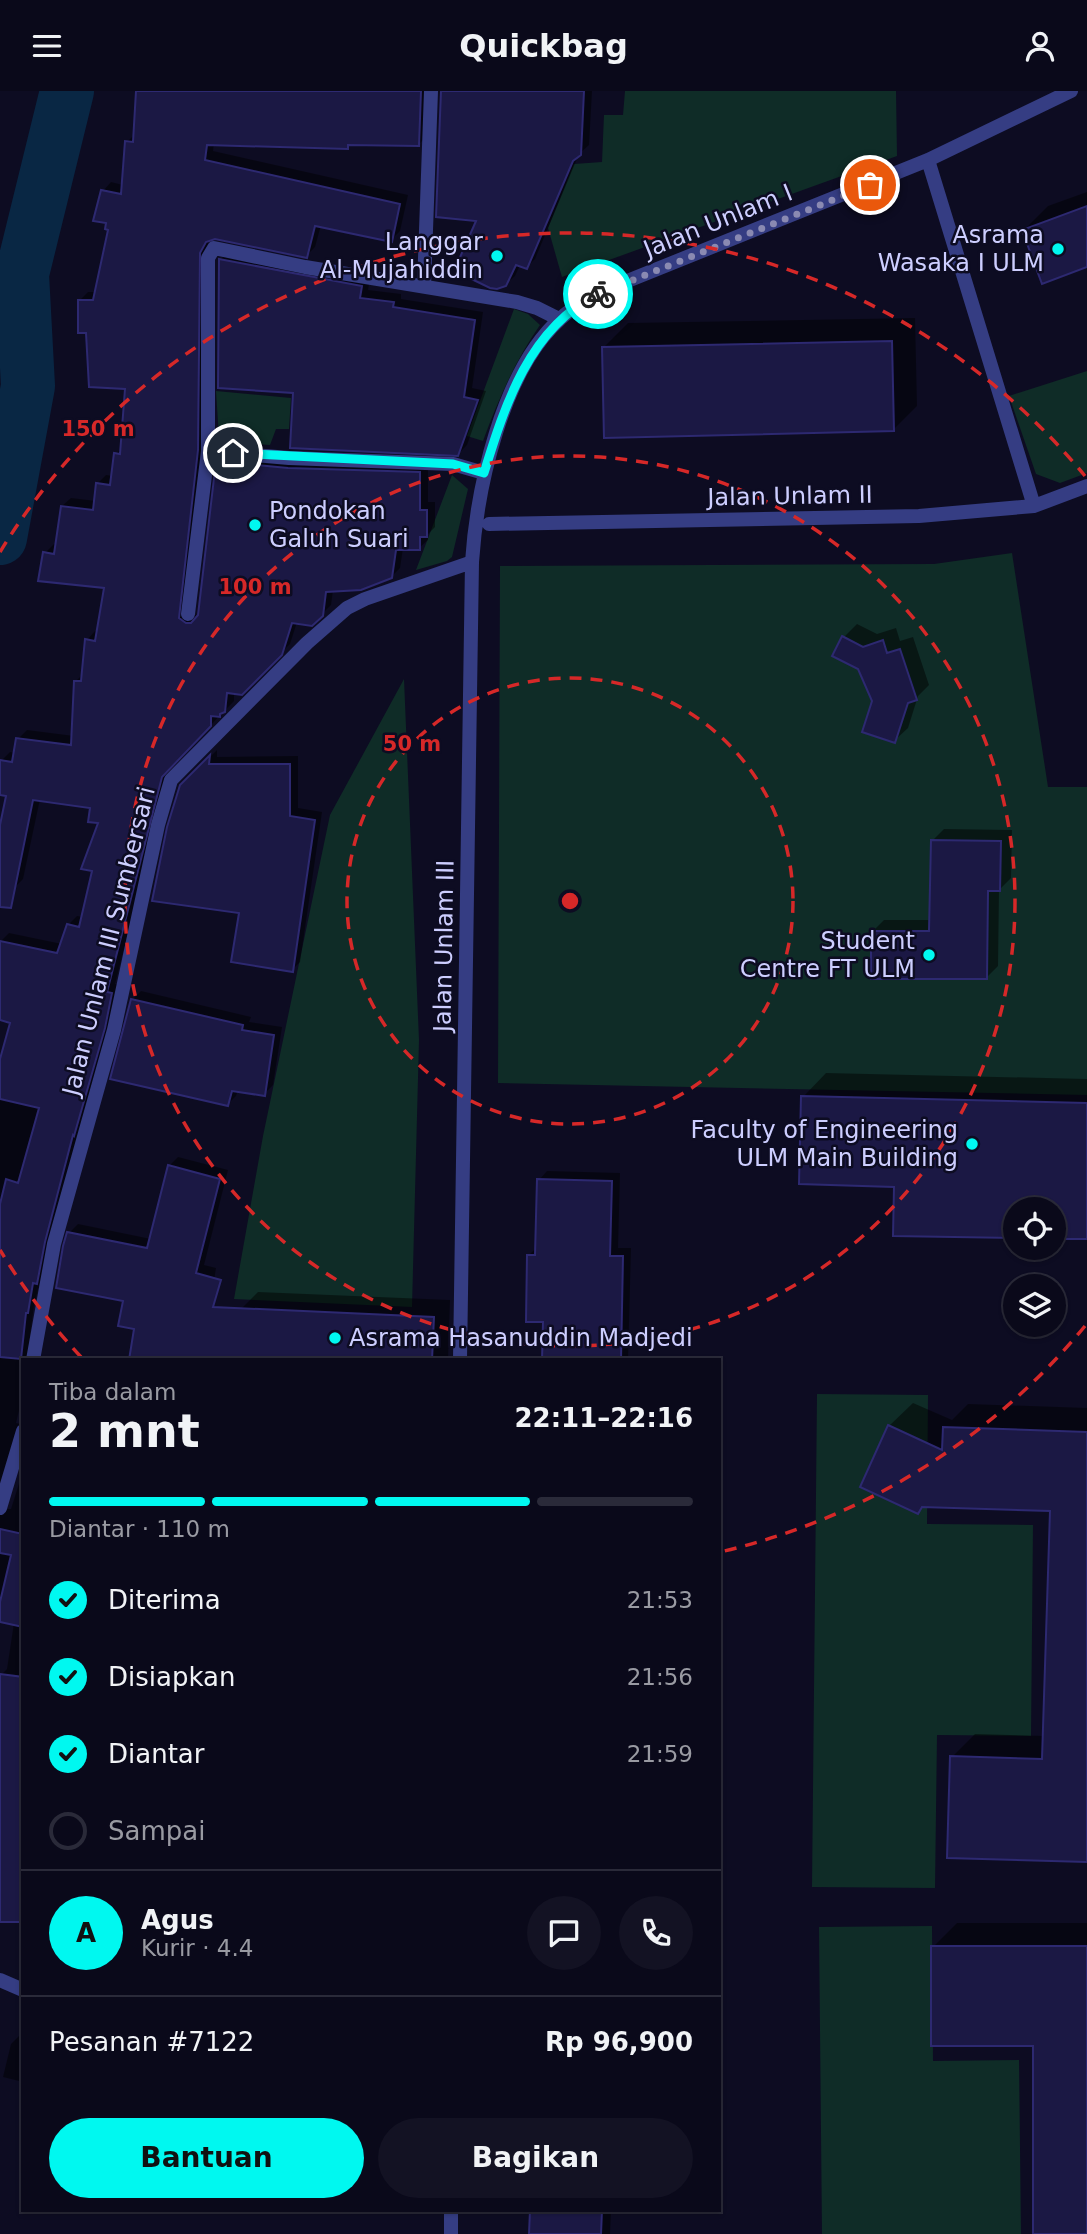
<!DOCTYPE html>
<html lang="id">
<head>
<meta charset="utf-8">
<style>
	body { margin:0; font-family:"DejaVu Sans",sans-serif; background:#131223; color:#f1f3f6; height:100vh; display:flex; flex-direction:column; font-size:26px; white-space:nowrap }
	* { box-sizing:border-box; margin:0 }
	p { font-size:23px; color:#999aa2 }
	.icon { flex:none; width:38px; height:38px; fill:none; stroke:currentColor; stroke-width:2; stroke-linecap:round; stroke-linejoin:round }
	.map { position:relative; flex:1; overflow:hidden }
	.details { position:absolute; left:21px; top:1267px; width:700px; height:854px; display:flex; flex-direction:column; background:#0a091a; border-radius:0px; box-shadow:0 2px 5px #0004,0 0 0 2px #2a2a39 }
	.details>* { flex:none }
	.tools { position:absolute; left:1003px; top:1106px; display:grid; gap:14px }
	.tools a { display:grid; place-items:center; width:63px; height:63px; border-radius:50%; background:#0a091a; box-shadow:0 2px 5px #0004,0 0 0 2px #2a2a39; font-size:35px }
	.pin { position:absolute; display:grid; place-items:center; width:60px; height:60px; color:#fff; margin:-30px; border:4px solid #fff; border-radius:50%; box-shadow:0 2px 7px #0007 }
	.courier { position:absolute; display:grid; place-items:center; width:70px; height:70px; margin:-35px; border:5px solid #00f8f0; border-radius:50%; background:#fff; color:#222; box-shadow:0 2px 9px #0007 }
	.overview em { font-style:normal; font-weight:800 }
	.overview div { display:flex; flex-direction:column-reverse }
	.overview { display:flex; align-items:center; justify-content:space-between; height:119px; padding:0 28px }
	h1 { font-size:46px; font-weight:800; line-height:52px }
	.bar { display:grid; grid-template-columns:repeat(4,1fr); gap:10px 7px; align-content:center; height:84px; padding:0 28px }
	.bar i { height:9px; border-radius:5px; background:#2a2a39 }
	.bar .current { background:#00f8f0 }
	.bar p { grid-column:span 4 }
	.line { display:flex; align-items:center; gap:18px; padding:0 28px; border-top:2px solid #2a2a39 }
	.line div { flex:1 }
	.round { display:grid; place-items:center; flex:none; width:74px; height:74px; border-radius:37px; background:#131223 }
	ol { padding:0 28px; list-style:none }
	li { display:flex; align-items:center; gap:21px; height:77px }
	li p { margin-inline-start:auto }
	li .icon { padding:7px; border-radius:50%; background:#00f8f0; color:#111; stroke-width:4 }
	li:last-child { color:#999aa2 }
	li i { width:38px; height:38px; border:4px solid #2a2a39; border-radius:50% }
	.primary-button { display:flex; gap:14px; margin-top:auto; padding:14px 28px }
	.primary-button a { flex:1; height:80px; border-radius:42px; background:#00f8f0; color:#111; font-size:28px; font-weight:800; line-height:80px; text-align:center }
	.primary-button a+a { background:#131223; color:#f1f3f6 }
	header { display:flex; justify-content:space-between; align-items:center; height:91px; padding:0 28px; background:#0a091a; font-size:32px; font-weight:800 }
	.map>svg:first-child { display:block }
	.green { fill:#0f2c27 }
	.shadow { fill:#0007 }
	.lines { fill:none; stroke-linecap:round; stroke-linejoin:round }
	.river { stroke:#092744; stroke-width:54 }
	.building { fill:#1b1844; stroke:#2d2971; stroke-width:2 }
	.street { stroke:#353d83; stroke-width:14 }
	.done { stroke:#8a8ab2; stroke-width:7; stroke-dasharray:0 12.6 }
	.route { stroke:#00f8f0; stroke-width:9 }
	.ring { fill:none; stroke:#d62828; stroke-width:3.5; stroke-dasharray:12 9 }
	.poi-dot { fill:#00f8f0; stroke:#0d0c22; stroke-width:2.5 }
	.labels { text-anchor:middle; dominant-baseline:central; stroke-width:5; stroke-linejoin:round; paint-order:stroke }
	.street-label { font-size:24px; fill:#cdceff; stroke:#0d0c22 }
	.poi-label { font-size:24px; fill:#cdceff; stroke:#0d0c22; text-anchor:end }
	.centre { fill:#d62828; stroke:#0d0c22; stroke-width:3.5 }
	.ring-label { font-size:21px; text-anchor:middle; font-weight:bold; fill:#d62828; stroke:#0d0c22; stroke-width:5; stroke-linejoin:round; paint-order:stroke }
</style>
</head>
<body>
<header><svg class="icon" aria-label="menu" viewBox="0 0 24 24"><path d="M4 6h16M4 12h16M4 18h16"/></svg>Quickbag<svg class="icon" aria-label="person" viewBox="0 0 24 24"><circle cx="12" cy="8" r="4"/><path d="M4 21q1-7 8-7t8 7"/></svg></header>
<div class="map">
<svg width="1087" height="2143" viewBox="0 0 1087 2143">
	<rect width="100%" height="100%" fill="#0d0c22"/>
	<path class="green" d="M625 0H896L897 65 562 186 548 137 574 73 602 71 604 24H623Z
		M514 218 528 223 540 234C515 270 498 309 483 350L467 345Z
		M1087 280V382L1060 392 1036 383 1009 305Z
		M216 300 291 307 289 338H276L270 354 226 351 219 347Z
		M452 384 468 398 452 466 447 470 416 479Z
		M1012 462 1048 696H1087V1004L498 992 500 475 934 473Z
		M404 588 419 949 412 1216 234 1208 263 1045 330 724Z
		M817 1303 928 1304 927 1433 1033 1434 1031 1645 937 1644 935 1797 812 1796Z
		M932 1835 933 1970 1019 1969 1021 2143H822L819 1836Z"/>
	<path class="shadow" d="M138 0H429L428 44 419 53H351L348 56 214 52 213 60 408 104 400 140 391 149 321 134 315 156 306 165 215 146 208 152 206 349 187 518 195 524H199L218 371 227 362 428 373V411H435V436L428 443V449L419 457H403L400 477 391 486 333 499 331 514 312 533 297 531 290 553 241 602 234 601V610L170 676 115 893 120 894 45 1182 41 1187 34 1214 27 1269H23V1303L16 1332 20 1333 0 1406V977L12 930 0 927V851L9 842 62 853 68 834 77 825 83 826 94 779 100 731 92 716 40 708 23 788 14 797 0 793V743L8 704 0 703V677L1 670 10 661 15 662 18 648 27 639 74 645 76 590 83 583 87 549 95 540 98 541 106 495 45 462 54 453 57 454 62 415 71 407 96 410 97 393 106 384 113 385 116 363 122 357 127 297 88 241 80 209 88 201H97L110 137 103 100 111 91 123 94 127 51 135 43Z
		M442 0H592L589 54 579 63 535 168 527 176 520 174 515 185 505 194 479 129Z
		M1087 101V174L1024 139 1048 115Z
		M229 160 370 187 368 199 401 203V208L483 221 472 297 486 300 467 354 458 363 295 300 219 170Z
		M915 227 917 315 893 339 604 256 628 232Z
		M857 533 877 543 896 537 900 550 913 546 929 594 918 605 908 637 894 650 860 577 834 564 844 546Z
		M217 659V666L298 665V717L322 721 300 871 292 879 181 695Z
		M944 738 1012 739 1011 787 999 799 998 875 987 886 872 841 884 829H931L933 749Z
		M141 900 251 926 249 931 282 936 273 994 264 1003 238 999 236 1005 228 1013 132 909Z
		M826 982 1087 988V1147L1054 1146V1118H1015V1145L896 1094 803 1006Z
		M178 1066 228 1079 204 1174 216 1177 201 1269 136 1237 125 1209 69 1142 78 1133 151 1148 169 1075Z
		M547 1080 620 1082 618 1157H631L628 1269H544L545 1229 529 1164 537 1156 539 1089Z
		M258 1201 450 1209 448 1269H239L241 1218Z
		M913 1312 952 1329 968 1313 1087 1317V1770L952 1666 975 1643 1045 1645 1052 1418 925 1414 918 1421 889 1335Z
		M23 1380V1830L0 1829V1596L1 1584 7 1578 14 1532 0 1530V1412L7 1418H11Z
		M957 1832H1087V2143H1035V1954L933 1856Z
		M20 1944 23 1945V1991L3 1986 11 1953Z
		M532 2119H611L610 2143H531Z"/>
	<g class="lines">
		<path class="river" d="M0 447 28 295 22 183 67 0"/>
	</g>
	<path class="building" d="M136 0H421L419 55 348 54V58L207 54 205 69 400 113 392 151 315 135 307 167 215 148 206 151 200 162 198 359 179 527 186 532H191L198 524 216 370 288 377 420 381V419H427V446H420V459H396L392 487 361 499 326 501 323 525 312 535 292 532 282 564 242 604 227 602 225 621 220 623V626L211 625V635L162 686 107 901 112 902 105 937 74 1045 73 1044 45 1151 37 1193 33 1192 28 1222H26L21 1268 0 1266V1113L6 1088 18 1092 39 1017 0 1008V968L10 932 0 929V850L57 862 67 833 79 836 92 780 81 778 98 732 88 731 90 717 33 709 11 817 0 816V734L6 705 0 704V669L12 671 16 647 71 654 74 590H81L85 548 95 550 104 497 38 490 43 461 54 463 61 415 93 419 96 392 110 394 114 362 120 363 125 298 89 296 86 242H78V209H93L108 139 105 138 106 132 93 130 101 99 121 103 125 50 133 51Z
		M441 0H584L581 64 573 70 527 178 516 174 506 195 497 198 490 197 461 183 457 173 476 130 436 126Z
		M1087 115V176L1042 193 1022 139Z
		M219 168 362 195 360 207 394 211 393 216 475 229 464 306 478 309 458 365 290 357 293 302 218 297Z
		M892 250 894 340 604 347 602 256Z
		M842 545 863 556 883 549 887 562 900 558 917 609 908 612 895 652 862 641 872 610 858 578 832 565Z
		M210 664 209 673H290V725L315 729 293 881 231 871 239 822 152 810 167 736 180 694Z
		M931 749 1001 750 1000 800H988L987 888H871V840H929Z
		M131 908 243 934 242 939 274 944 265 1005 232 1000 228 1015 110 988Z
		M801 1005 1087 1012V1148H1054V1118H1015V1147L893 1145 894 1096 799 1093Z
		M168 1074 220 1088 196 1182 221 1189 213 1216 434 1226 432 1269H129L134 1238 118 1235 123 1210 56 1197 63 1155 67 1141 147 1157Z
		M537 1088 612 1090 610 1165H623L621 1269H542L543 1231H526L527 1164H535Z
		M888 1334 942 1359 943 1336 1087 1341V1771L947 1767 950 1665 1042 1668 1050 1420 922 1416 918 1423 860 1396Z
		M0 1438 23 1443V1536L0 1531V1511L11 1464 0 1462Z
		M0 1583 23 1586V1831H0Z
		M931 1855H1087V2143H1033V1955H931Z
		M530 2119H602L601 2143H529Z"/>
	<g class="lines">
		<path class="street" d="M928 69 1034 415
			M424 195 431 0
			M208 360 289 367 453 373 484 382
			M489 433 919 425 1034 415 1087 395
			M188 523 208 360V167L214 157 305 176 517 211 537 217 559 228
			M33 1269 54 1153 114 939 158 734 171 689 307 552 347 517 365 508 472 471
			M460 1269 472 471C477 397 502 280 560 228 576 213 596 204 615 195L928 69 1071 0
			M0 1417 23 1340
			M0 1889 23 1899
			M451 2143V2119"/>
	</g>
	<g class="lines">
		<path class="done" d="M598 203 870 94"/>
		<path class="route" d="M233 362 453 373 484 382C505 314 529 237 598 203"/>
	</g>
	<g class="ring">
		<circle cx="570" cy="810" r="223"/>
		<circle cx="570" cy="810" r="445"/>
		<path d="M1085 1235A668 668 0 0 1 720 1461M81 1266A668 668 0 0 1 0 1159M0 461A668 668 0 0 1 1085 385"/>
	</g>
	<g class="poi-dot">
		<circle cx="1058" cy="158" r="7"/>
		<circle cx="497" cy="165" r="7"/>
		<circle cx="255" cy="434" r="7"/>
		<circle cx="929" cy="864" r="7"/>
		<circle cx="972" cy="1053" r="7"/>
		<circle cx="335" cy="1247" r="7"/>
	</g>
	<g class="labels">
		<g class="street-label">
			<text transform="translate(718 130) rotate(-22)">Jalan Unlam I</text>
			<text transform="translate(790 405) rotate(-1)">Jalan Unlam II</text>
			<text transform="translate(109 850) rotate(-76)">Jalan Unlam III Sumbersari</text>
			<text transform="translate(444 855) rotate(-89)">Jalan Unlam III</text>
		</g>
		<g class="poi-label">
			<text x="1044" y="144">Asrama<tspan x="1044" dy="28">Wasaka I ULM</tspan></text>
			<text x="483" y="151">Langgar<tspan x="483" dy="28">Al-Mujahiddin</tspan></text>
			<text x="269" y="420" text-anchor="start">Pondokan<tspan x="269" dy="28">Galuh Suari</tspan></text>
			<text x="915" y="850">Student<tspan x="915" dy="28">Centre FT ULM</tspan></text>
			<text x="958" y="1039">Faculty of Engineering<tspan x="958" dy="28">ULM Main Building</tspan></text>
			<text x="349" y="1247" text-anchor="start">Asrama Hasanuddin Madjedi</text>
		</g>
	</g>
	<circle cx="570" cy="810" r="10" class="centre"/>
	<g class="ring-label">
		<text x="98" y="345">150 m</text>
		<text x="255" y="503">100 m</text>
		<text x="412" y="660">50 m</text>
	</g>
</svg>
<div class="tools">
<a><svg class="icon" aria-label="locate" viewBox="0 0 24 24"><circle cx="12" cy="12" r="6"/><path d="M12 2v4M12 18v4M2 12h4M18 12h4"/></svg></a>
<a><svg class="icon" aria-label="layers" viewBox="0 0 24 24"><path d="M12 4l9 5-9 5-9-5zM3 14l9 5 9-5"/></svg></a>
</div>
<div class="pin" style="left:870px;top:94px;background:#ea580c"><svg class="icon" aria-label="bag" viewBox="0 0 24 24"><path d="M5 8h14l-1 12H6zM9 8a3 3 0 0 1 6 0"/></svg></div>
<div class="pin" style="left:233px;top:362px;background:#1f2937"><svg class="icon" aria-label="home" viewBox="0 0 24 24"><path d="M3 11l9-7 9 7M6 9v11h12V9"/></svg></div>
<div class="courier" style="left:598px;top:203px"><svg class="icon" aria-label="bike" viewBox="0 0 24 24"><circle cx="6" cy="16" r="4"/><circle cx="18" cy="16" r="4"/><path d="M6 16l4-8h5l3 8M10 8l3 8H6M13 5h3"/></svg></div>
<section class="details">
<div class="overview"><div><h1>2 mnt</h1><p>Tiba dalam</p></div><em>22:11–22:16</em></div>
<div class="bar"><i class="current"></i><i class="current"></i><i class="current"></i><i></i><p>Diantar · 110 m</p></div>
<ol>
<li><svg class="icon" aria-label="check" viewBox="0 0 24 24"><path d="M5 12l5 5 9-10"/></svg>Diterima<p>21:53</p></li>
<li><svg class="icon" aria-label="check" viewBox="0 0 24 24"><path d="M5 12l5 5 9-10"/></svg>Disiapkan<p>21:56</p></li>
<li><svg class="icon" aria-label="check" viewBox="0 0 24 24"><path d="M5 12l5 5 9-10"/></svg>Diantar<p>21:59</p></li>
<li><i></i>Sampai</li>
</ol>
<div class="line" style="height:126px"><b class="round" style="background:#00f8f0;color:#111">A</b><div><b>Agus</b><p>Kurir · 4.4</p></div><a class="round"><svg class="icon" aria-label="chat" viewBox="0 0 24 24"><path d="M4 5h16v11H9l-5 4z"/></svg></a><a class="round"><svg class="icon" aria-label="phone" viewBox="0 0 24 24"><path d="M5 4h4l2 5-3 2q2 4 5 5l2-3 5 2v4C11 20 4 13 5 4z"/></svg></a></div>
<div class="line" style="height:91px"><div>Pesanan #7122</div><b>Rp 96,900</b></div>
<div class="primary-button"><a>Bantuan</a><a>Bagikan</a></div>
</section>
</div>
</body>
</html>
